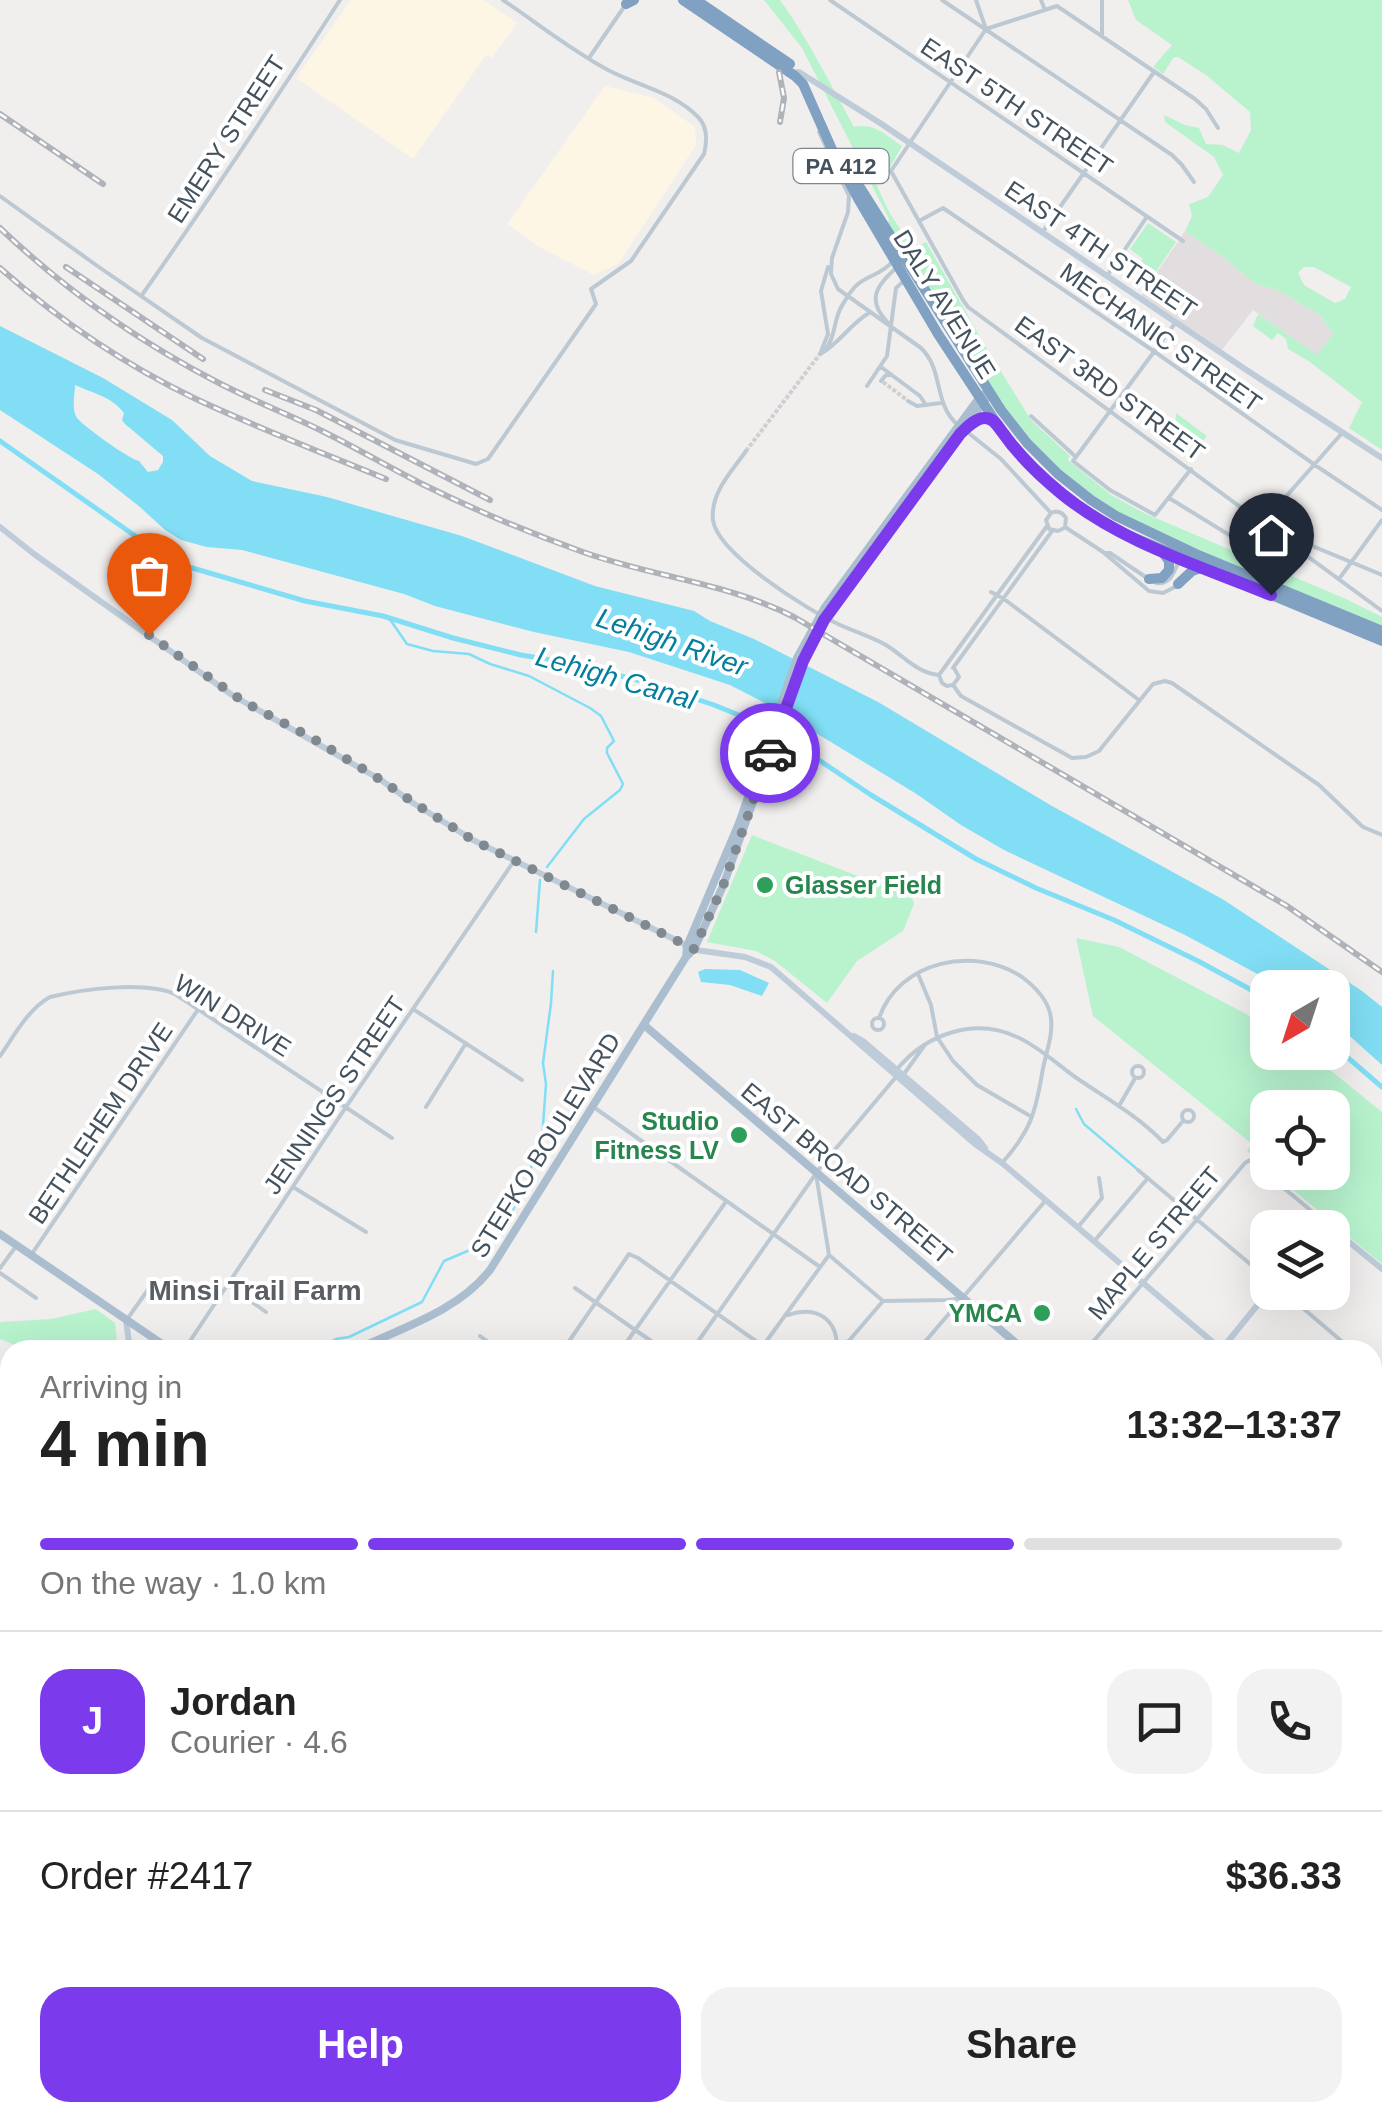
<!DOCTYPE html>
<html lang="en">
<head>
<meta charset="utf-8">
<style>
	body { margin:0; font-family:Helvetica,sans-serif; background:#f2f2f2; color:#222; height:100vh; display:flex; flex-direction:column; font-size:38px; white-space:nowrap }
	* { box-sizing:border-box; margin:0 }
	p { font-size:32px; color:#767676 }
	.icon { flex:none; width:55px; height:55px; fill:none; stroke:currentColor; stroke-width:2; stroke-linecap:round; stroke-linejoin:round }
	.map { position:relative; flex:1; overflow:hidden }
	.details { position:absolute; left:0px; top:1340px; width:1382px; height:782px; display:flex; flex-direction:column; background:#fff; border-radius:30px 30px 0 0; box-shadow:0 10px 40px #0002 }
	.details>* { flex:none }
	.needle { width:65px; rotate:219deg }
	.buttons { position:absolute; left:1250px; top:970px; display:grid; gap:20px }
	.buttons a { display:grid; place-items:center; width:100px; height:100px; border-radius:20px; background:#fff; box-shadow:0 10px 40px #0002; font-size:50px }
	.pin { position:absolute; display:grid; place-items:center; width:85px; height:85px; color:#fff; margin:-102px -42px; border-radius:50% 50% 50% 0; rotate:-45deg; box-shadow:0 0 10px #0007 }
	.pin .icon { rotate:45deg }
	.courier { position:absolute; display:grid; place-items:center; width:100px; height:100px; margin:-50px; border:8px solid #7c3aed; border-radius:50%; background:#fff; color:#222; box-shadow:0 2px 12px #0007 }
	.head em { font-style:normal; font-weight:700 }
	.head div { display:flex; flex-direction:column-reverse }
	.head { display:flex; align-items:center; justify-content:space-between; height:170px; padding:0 40px }
	h1 { font-size:65px; font-weight:700; line-height:75px }
	.bar { display:grid; grid-template-columns:repeat(4,1fr); gap:15px 10px; align-content:center; height:120px; padding:0 40px }
	.bar i { height:12px; border-radius:8px; background:#e0e0e0 }
	.bar .active { background:#7c3aed }
	.bar p { grid-column:span 4 }
	.line { display:flex; align-items:center; gap:25px; padding:0 40px; border-top:2px solid #e0e0e0 }
	.line div { flex:1 }
	.round { display:grid; place-items:center; flex:none; width:105px; height:105px; border-radius:30px; background:#f2f2f2 }
	.cta { display:flex; gap:20px; margin-top:auto; padding:20px 40px }
	.cta a { flex:1; height:115px; border-radius:30px; background:#7c3aed; color:#fff; font-size:40px; font-weight:700; line-height:115px; text-align:center }
	.cta a+a { background:#f2f2f2; color:#222 }
	.map>svg:first-child { display:block }
	.commercial { fill:#fdf6e5 }
	.education { fill:#e2dee0 }
	.green { fill:#b8f3ce; fill-rule:evenodd }
	.water { fill:#81def4; fill-rule:evenodd }
	.lines { fill:none; stroke-linecap:round; stroke-linejoin:round }
	.stream { stroke:#81def4; stroke-width:2.5 }
	.canal { stroke:#81def4; stroke-width:5 }
	.street-tunnel { stroke:#cecfd1; stroke-width:4; stroke-dasharray:4 2; stroke-linecap:butt }
	.street { stroke:#bdc9d2; stroke-width:4 }
	.secondary { stroke:#beccd9; stroke-width:6 }
	.primary { stroke:#abbed0; stroke-width:8 }
	.highway { stroke:#81a1c2; stroke-width:10 }
	.rail-casing { stroke:#afb3b9; stroke-width:6 }
	.rail { stroke:#fff; stroke-width:2.5; stroke-dasharray:8; stroke-linecap:butt }
	.done { stroke:#818990; stroke-width:10; stroke-dasharray:0 18 }
	.route { stroke:#7c3aed; stroke-width:12 }
	.leisure-dot { fill:#2e9e5b; stroke:#fff; stroke-width:4 }
	.labels { text-anchor:middle; dominant-baseline:central; stroke-width:8; stroke-linejoin:round; paint-order:stroke }
	.shield { fill:#fff; stroke:#7c868e; stroke-width:2.5 }
	.shield-label { font-size:22px; font-weight:bold; fill:#44525d }
	.street-label { font-size:25px; fill:#44525d; stroke:#fff }
	.leisure-label { font-size:25px; font-weight:bold; fill:#27864d; stroke:#fff; text-anchor:end }
	.water-label { font-size:28px; font-style:italic; fill:#037e9c; stroke:#fff }
	.neighbourhood-label { font-size:28px; font-weight:bold; fill:#5a5e64; stroke:#fff }
</style>
</head>
<body>
<div class="map">
<svg width="1382" height="2121" viewBox="0 0 1382 2121">
	<rect width="100%" height="100%" fill="#f1eeee"/>
	<path class="commercial" d="M351 0H484L517 23 492 58 486 55 413 159 296 78Z
		M605 86 654 98 695 127 696 145 619 263 594 275 541 248 507 224Z"/>
	<path class="education" d="M1185 231 1224 258 1256 284 1277 290 1320 315 1333 334 1317 356 1253 310 1222 350 1141 296Z"/>
	<path class="green" d="M764 0H780C809 40 830 84 854 127 874 122 886 135 902 146L888 171 874 179 889 212 912 247 915 248 926 242 983 342 1031 420 1070 456 1068 460 1111 495 1144 513 1346 599 1382 617V628L1165 538 1117 513 1078 487 1039 451 1001 406 888 224 889 219 802 48Z
		M1128 0H1382V450L1349 428 1362 402 1310 362 1288 349 1286 339 1278 333 1272 340 1253 326 1258 314 1317 355 1333 334 1320 315 1277 290 1256 284 1224 258 1185 231 1192 216 1189 204 1208 197 1223 175 1214 157 1165 122 1164 115 1185 125 1199 128 1206 144 1223 145 1239 153 1251 130 1250 112 1206 75 1178 57H1174L1163 74 1153 67 1172 45 1136 20ZM1304 267H1314L1351 287 1345 299 1335 303 1304 285 1298 273Z
		M1148 223 1176 242 1149 282 1134 272 1143 259 1130 249Z
		M1176 413 1207 436 1189 460 1154 434 1176 419Z
		M752 835 912 897 914 904 903 931 857 961 827 1003 775 961 756 951 707 942Z
		M1076 938 1119 947 1267 1025 1268 1052 1309 1053 1382 1112V1264L1273 1173 1332 1172V1108H1268L1267 1168 1247 1151 1252 1144 1093 1016Z
		M96 1309 115 1323 118 1350H27L0 1339V1322L51 1319Z"/>
	<path class="water" d="M0 326 103 378 172 420 210 456 252 481 327 497 462 536 595 586 694 611 710 621 754 639 878 702 1052 806 1224 900 1362 991 1382 1007V1065L1333 1021 1332 988 1282 987 1185 935 1004 850 961 825 915 793 773 707 730 685 629 652 534 632 435 606 404 594 242 550 207 547 181 540 165 530 140 507 98 474 0 410ZM75 385C94 394 111 396 124 413L122 420 125 424 163 456V462L158 470 148 472 139 461C129 459 83 426 77 418 71 409 75 394 75 385Z
		M705 969 740 970 769 983 762 996 730 985 701 982 698 972Z"/>
	<g class="lines">
		<path class="stream" d="M389 618 407 644 433 651 469 654 490 664 529 676 590 708 601 716 614 741 607 748V753L623 784 620 790 584 819 547 867
			M536 932 540 880
			M1076 1109 1084 1124 1137 1169
			M317 1350 336 1339 349 1337 422 1302 444 1261 496 1239 528 1183 533 1159 542 1139 546 1084 543 1063 551 1003 553 971"/>
		<path class="canal" d="M0 441 141 540 189 567 305 601 383 616 453 638 521 655 569 663 645 682 714 705 751 720 798 746 871 795 976 859 1036 888 1114 920 1198 961 1268 999
			M1332 1044 1382 1087"/>
		<path class="street-tunnel" d="M883 382 907 400
			M746 451 820 354"/>
		<path class="street" d="M830 0 1183 241
			M942 0 1172 155 1182 165 1194 182
			M976 0 986 29
			M1041 0 1045 10
			M1102 0V36
			M986 29 891 171 963 300 968 307 1382 611
			M986 29 1057 6 1195 99 1206 109 1218 128
			M589 58 626 4
			M819 132 849 196 848 212 832 258
			M0 196 96 265 202 338 395 440 476 464 488 459 596 304 591 289 631 261 704 154C707 142 708 127 698 117 674 92 638 86 608 70 571 50 537 23 503 0
			M919 221 943 208 1155 352 1315 465 1382 510
			M1042 233 1154 72
			M832 257 831 274 838 289 921 348C944 370 933 404 958 425
			M828 267 821 291 828 334 820 354C839 344 850 324 869 313
			M1107 276 1146 218
			M142 295C210 198 276 99 340 0
			M1176 322 1073 461 1110 490 1155 515 1191 469
			M888 323C867 301 875 287 895 269
			M826 349C837 334 833 318 843 304 847 297 852 289 858 284 869 275 882 274 892 262
			M881 367 920 396 926 405
			M881 381 886 375H892
			M867 386 887 356 896 288 906 279
			M908 401 917 406 941 403
			M1031 416 1076 457
			M966 431 1001 459 1051 513C1057 510 1062 512 1066 518L1065 527 1103 552 1149 591 1163 593 1175 587
			M746 451C732 471 710 493 713 520 717 553 806 609 836 623 852 631 870 636 886 645 904 656 917 673 939 675L942 683 947 686 953 685 961 696 1072 758 1086 757 1099 751 1153 684 1165 681 1172 683 1319 785 1363 827 1382 835
			M1169 498 1244 544 1343 432
			M1051 513 1046 520 1049 529 1058 531 1064 528
			M1281 533 1382 575
			M1104 553H1110L1147 578
			M1339 579 1382 520
			M1156 583C1173 585 1174 569 1181 557
			M991 592 1004 599 1139 700
			M953 668 1052 531
			M939 675 1047 526
			M953 685 959 677 954 668
			M918 974 931 1005 937 1037 953 1061 977 1085 1032 1117
			M413 1009 522 1080
			M872 1024a6 6 0 1 1 12 0a6 6 0 1 1-12 0Z
			M879 1018C899 961 974 945 1022 977 1034 986 1046 997 1050 1013 1055 1033 1045 1054 1042 1074 1035 1115 1030 1131 1002 1163
			M0 1056C14 1036 28 1009 50 997 83 989 144 981 175 994L392 1138
			M1132 1072a6 6 0 1 1 12 0a6 6 0 1 1-12 0Z
			M898 1068C927 1034 974 1017 1017 1037 1040 1047 1060 1067 1081 1081 1109 1100 1139 1117 1163 1142L1167 1140 1183 1121
			M904 1074 924 1046
			M1119 1106 1134 1080
			M426 1107 466 1043
			M595 1108 820 1267
			M1182 1116a6 6 0 1 1 12 0a6 6 0 1 1-12 0Z
			M1138 1170 1268 1279
			M293 1187 366 1232
			M1078 1227 1102 1198 1099 1178
			M1096 1239 1148 1178
			M31 1255 197 1011
			M829 1255 883 1301
			M0 1268 17 1245
			M0 1273 36 1298
			M227 1284 266 1312
			M575 1288 664 1350
			M1284 1292 1352 1350
			M788 1315C817 1305 838 1319 837 1350
			M128 1318 154 1281
			M480 1336 499 1350
			M848 1341 859 1350
			M184 1350 346 1107 514 861
			M563 1350 629 1254 638 1258 763 1346
			M621 1350 725 1203
			M692 1350 822 1165 896 1077
			M760 1350 829 1255 816 1174
			M841 1350 883 1301 947 1300 963 1298
			M918 1350 1046 1200
			M1086 1350 1245 1163 1250 1160 1326 1223
			M1372 1367 1382 1375
			M6 1428 10 1462
			M1372 1431 1382 1419
			M0 1496 10 1489
			M0 1570 10 1577
			M0 1651 10 1657
			M0 1765 10 1771
			M1372 1785 1382 1792
			M0 1812 10 1795
			M1372 1863 1382 1871
			M0 1874 10 1880
			M0 1943 10 1927
			M0 1972 10 1970
			M0 2025 10 2071
			M0 2042 10 2040
			M368 2112 370 2121
			M458 2112 460 2121
			M506 2112 515 2121
			M661 2112 671 2121
			M1245 2112 1255 2121
			M1336 2112 1346 2121
			M237 2121 257 2112
			M583 2121 595 2112
			M694 2121 706 2112
			M812 2121 819 2112
			M887 2121 894 2112"/>
		<path class="secondary" d="M792 73 799 72 880 123 1251 373 1382 458
			M0 527 34 554 232 695 381 780 413 803 473 840 696 950 745 957 771 967 975 1144 1002 1163 1222 1350
			M854 1036 863 1041 978 1139 985 1148
			M1323 1228 1326 1223 1331 1228
			M1332 1228 1382 1269
			M126 1320 130 1350
			M1221 1350 1268 1292
			M1372 1476 1382 1484
			M1372 1636 1382 1625
			M1372 1929 1382 1918
			M1372 2065 1382 2074
			M266 2112 270 2121
			M279 2112 283 2121
			M1207 2121 1215 2112"/>
		<path class="primary" d="M686 957 687 946 739 823 797 658 825 607 979 398 989 391
			M644 1025 1024 1350
			M0 1234 171 1350
			M355 1350C401 1328 457 1312 490 1270L686 957 694 949 723 886 798 675 815 636 840 595 985 400
			M0 1428 10 1427
			M1372 1646 1382 1656
			M1372 1940 1382 1949
			M0 2111 10 2108
			M852 2112 861 2121
			M468 2121 480 2112
			M961 2121 968 2112"/>
		<path class="highway" d="M683 0 795 76 803 84 834 154 860 202 938 334 1005 436 1041 476 1075 504 1121 532 1382 641
			M696 0 790 64
			M626 4 634 0
			M854 178 1001 410 1027 443 1058 474 1091 500 1116 516 1196 554 1382 631
			M965 429 982 418 995 422
			M1149 579 1162 578 1169 570V561L1161 550
			M1178 584 1192 571 1201 568"/>
		<defs>
			<path id="rail" d="M779 72 784 98 780 122
				M0 114 103 184
				M0 228C64 289 138 341 217 382 251 400 286 413 320 430 355 447 388 467 422 484 473 509 529 533 583 552 653 577 728 583 794 617L1287 906 1382 972
				M66 267 203 359
				M0 268C59 320 125 365 196 399 258 428 323 453 386 479
				M265 390 316 410 490 500"/>
		</defs>
		<use href="#rail" class="rail-casing"/>
		<use href="#rail" class="rail"/>
	</g>
	<g class="lines">
		<path class="done" d="M149 635 244 702 312 738 381 780 414 803 473 840 694 949 723 886 770 753"/>
		<path class="route" d="M770 753 803 661 824 620 960 434C966 428 976 417 986 418 994 418 998 427 1003 433 1019 456 1040 476 1062 494 1122 543 1201 566 1271 595"/>
	</g>
	<g class="leisure-dot">
		<circle cx="765" cy="885" r="10"/>
		<circle cx="739" cy="1135" r="10"/>
		<circle cx="1042" cy="1313" r="10"/>
	</g>
	<g class="labels">
		<rect class="shield" x="793.5" y="149" width="95" height="34" rx="8"/>
		<g class="shield-label">
			<text x="841" y="166">PA 412</text>
		</g>
		<g class="street-label">
			<text transform="translate(1017 106) rotate(34)">EAST 5TH STREET</text>
			<text transform="translate(226 139) rotate(-57)">EMERY STREET</text>
			<text transform="translate(1101 249) rotate(34)">EAST 4TH STREET</text>
			<text transform="translate(945 304) rotate(58)">DALY AVENUE</text>
			<text transform="translate(1161 337) rotate(35)">MECHANIC STREET</text>
			<text transform="translate(1110 388) rotate(36)">EAST 3RD STREET</text>
			<text transform="translate(233 1015) rotate(32)">WIN DRIVE</text>
			<text transform="translate(334 1095) rotate(-56)">JENNINGS STREET</text>
			<text transform="translate(100 1123) rotate(-56)">BETHLEHEM DRIVE</text>
			<text transform="translate(545 1145) rotate(-58)">STEFKO BOULEVARD</text>
			<text transform="translate(847 1173) rotate(40)">EAST BROAD STREET</text>
			<text transform="translate(1154 1243) rotate(-50)">MAPLE STREET</text>
		</g>
		<g class="leisure-label">
			<text x="785" y="885" text-anchor="start">Glasser Field</text>
			<text x="719" y="1121">Studio<tspan x="719" dy="29">Fitness LV</tspan></text>
			<text x="1022" y="1313">YMCA</text>
		</g>
		<g class="water-label">
			<text transform="translate(672 642) rotate(19)">Lehigh River</text>
			<text transform="translate(616 678) rotate(16)">Lehigh Canal</text>
		</g>
		<g class="neighbourhood-label">
			<text x="255" y="1290">Minsi Trail Farm</text>
		</g>
	</g>
</svg>
<div class="buttons">
<a><svg class="needle" viewBox="-14 -14 28 28"><path d="M0-13l5 13h-10z" fill="#e53935"/><path d="M0 13l5-13h-10z" fill="#767676"/></svg></a>
<a><svg class="icon" aria-label="locate" viewBox="0 0 24 24"><circle cx="12" cy="12" r="6"/><path d="M12 2v4M12 18v4M2 12h4M18 12h4"/></svg></a>
<a><svg class="icon" aria-label="layers" viewBox="0 0 24 24"><path d="M12 4l9 5-9 5-9-5zM3 14l9 5 9-5"/></svg></a>
</div>
<div class="pin" style="left:149px;top:635px;background:#ea580c"><svg class="icon" aria-label="bag" viewBox="0 0 24 24"><path d="M5 8h14l-1 12H6zM9 8a3 3 0 0 1 6 0"/></svg></div>
<div class="pin" style="left:1271px;top:595px;background:#1f2937"><svg class="icon" aria-label="home" viewBox="0 0 24 24"><path d="M3 11l9-7 9 7M6 9v11h12V9"/></svg></div>
<div class="courier" style="left:770px;top:753px"><svg class="icon" aria-label="car" viewBox="0 0 24 24"><path d="M5 17H2v-5l4-1 3-4h7l3 4 3 1v5h-3M9 17h6M6 11h13"/><circle cx="7" cy="17" r="2"/><circle cx="17" cy="17" r="2"/></svg></div>
<section class="details">
<div class="head"><div><h1>4 min</h1><p>Arriving in</p></div><em>13:32–13:37</em></div>
<div class="bar"><i class="active"></i><i class="active"></i><i class="active"></i><i></i><p>On the way · 1.0 km</p></div>
<div class="line" style="height:180px"><b class="round" style="background:#7c3aed;color:#fff">J</b><div><b>Jordan</b><p>Courier · 4.6</p></div><a class="round"><svg class="icon" aria-label="chat" viewBox="0 0 24 24"><path d="M4 5h16v11H9l-5 4z"/></svg></a><a class="round"><svg class="icon" aria-label="phone" viewBox="0 0 24 24"><path d="M5 4h4l2 5-3 2q2 4 5 5l2-3 5 2v4C11 20 4 13 5 4z"/></svg></a></div>
<div class="line" style="height:130px"><div>Order #2417</div><b>$36.33</b></div>
<div class="cta"><a>Help</a><a>Share</a></div>
</section>
</div>
</body>
</html>
